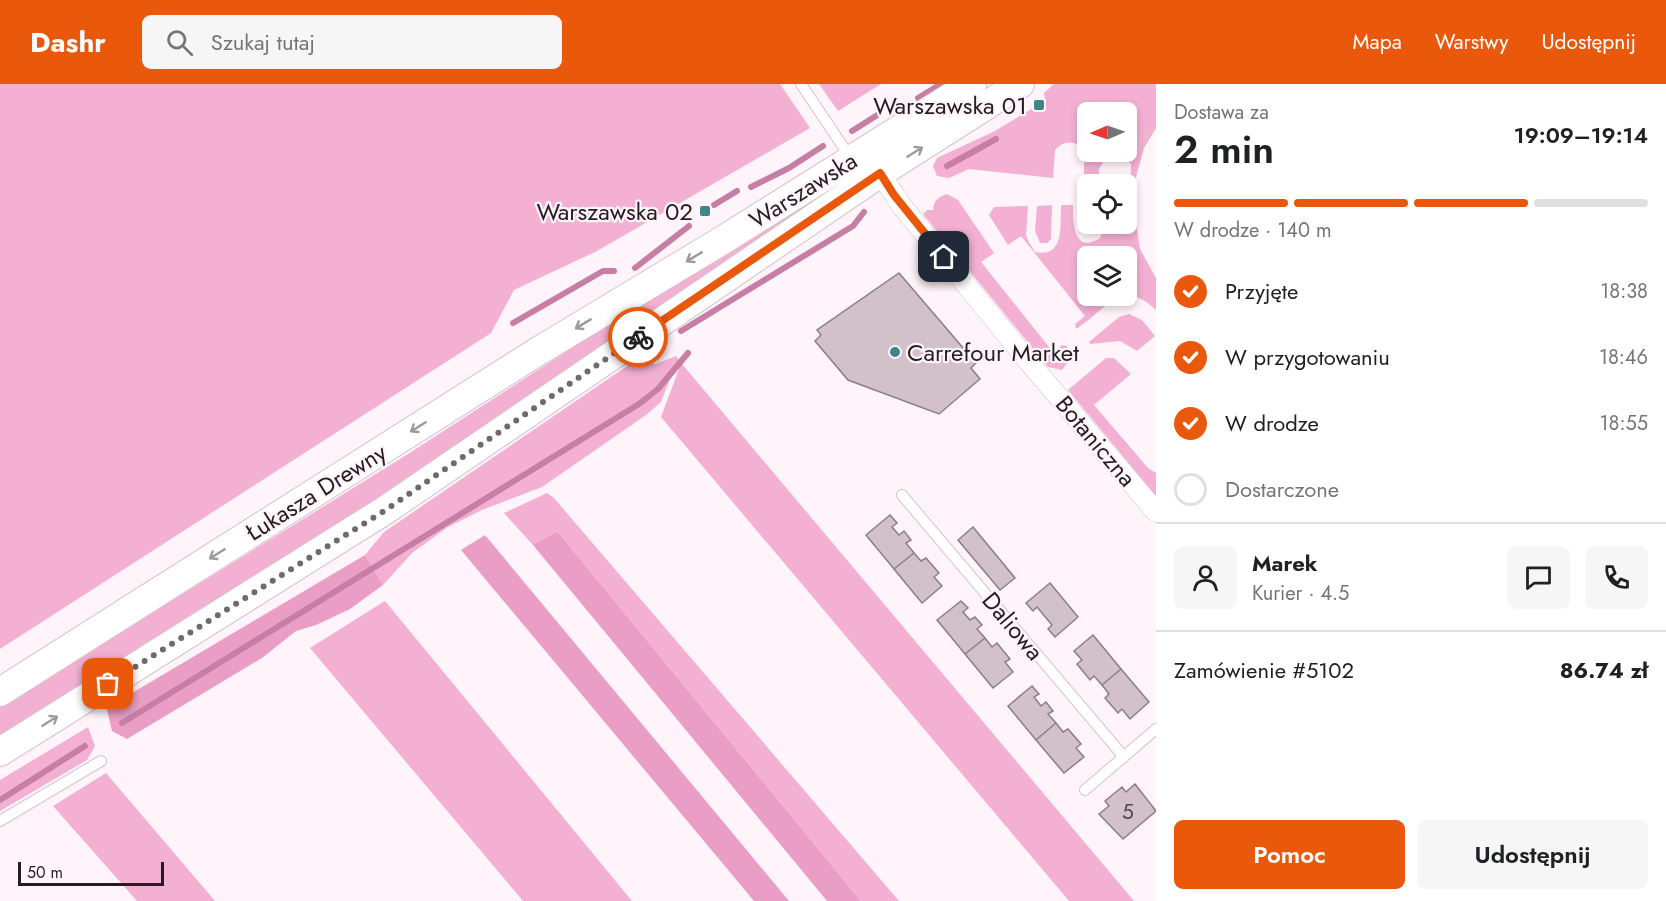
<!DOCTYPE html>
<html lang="pl">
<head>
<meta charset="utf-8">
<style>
	body { margin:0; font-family:Jost,sans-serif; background:#f6f6f6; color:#202124; height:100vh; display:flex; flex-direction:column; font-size:22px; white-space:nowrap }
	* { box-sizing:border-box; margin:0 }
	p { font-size:20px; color:#757577 }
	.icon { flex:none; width:33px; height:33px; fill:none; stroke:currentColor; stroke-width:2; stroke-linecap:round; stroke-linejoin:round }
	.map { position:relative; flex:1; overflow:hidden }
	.details { display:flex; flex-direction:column; background:#fff; width:510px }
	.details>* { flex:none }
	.needle { width:39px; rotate:268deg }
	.buttons { position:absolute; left:1077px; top:18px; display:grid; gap:12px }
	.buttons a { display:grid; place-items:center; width:60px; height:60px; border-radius:9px; background:#fff; box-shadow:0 3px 9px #0003; font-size:30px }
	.scale { position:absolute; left:18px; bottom:15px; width:146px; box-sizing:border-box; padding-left:6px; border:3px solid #251e21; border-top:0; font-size:16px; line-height:21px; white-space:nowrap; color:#251e21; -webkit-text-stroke:4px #fff4f9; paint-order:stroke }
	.pin { position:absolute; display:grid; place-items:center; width:51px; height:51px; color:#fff; margin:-26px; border-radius:12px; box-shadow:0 3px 9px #0006 }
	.courier { position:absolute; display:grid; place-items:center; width:60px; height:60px; margin:-30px; border:4px solid #ea580c; border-radius:50%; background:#fff; color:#222; box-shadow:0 2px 8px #0007 }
	.headline em { font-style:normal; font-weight:600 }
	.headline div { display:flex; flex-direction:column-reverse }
	.headline { display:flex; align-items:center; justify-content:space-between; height:102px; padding:0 18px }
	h1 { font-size:39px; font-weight:600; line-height:45px }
	.bar { display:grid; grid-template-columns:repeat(4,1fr); gap:9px 6px; align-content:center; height:72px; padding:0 18px }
	.bar i { height:8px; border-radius:4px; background:#e0e0e0 }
	.bar .current { background:#ea580c }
	.bar p { grid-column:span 4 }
	.line { display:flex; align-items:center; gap:15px; padding:0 18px; border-top:2px solid #e0e0e0 }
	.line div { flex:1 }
	.round { display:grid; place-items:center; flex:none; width:63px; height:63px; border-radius:9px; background:#f6f6f6 }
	ol { padding:0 18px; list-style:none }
	li { display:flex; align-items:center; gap:18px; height:66px }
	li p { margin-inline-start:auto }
	li .icon { padding:6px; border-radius:50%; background:#ea580c; color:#fff; stroke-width:4 }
	li:last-child { color:#757577 }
	li i { width:33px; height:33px; border:3px solid #e0e0e0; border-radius:50% }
	.button { display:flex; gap:12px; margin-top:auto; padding:12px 18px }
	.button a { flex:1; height:69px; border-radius:9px; background:#ea580c; color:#fff; font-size:24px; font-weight:600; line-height:69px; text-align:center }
	.button a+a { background:#f6f6f6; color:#202124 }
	header { display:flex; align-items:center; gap:36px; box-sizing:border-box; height:84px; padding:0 30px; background:#ea580c; color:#fff }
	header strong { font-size:28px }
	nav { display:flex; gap:33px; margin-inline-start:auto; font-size:21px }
	.search { width:420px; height:54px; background:#f6f6f6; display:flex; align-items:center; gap:15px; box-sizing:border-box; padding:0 21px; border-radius:9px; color:#757577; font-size:22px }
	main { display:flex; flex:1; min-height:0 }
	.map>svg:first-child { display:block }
	.green { fill:#f3b0d3; fill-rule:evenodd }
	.forest { fill:#ea9ec6 }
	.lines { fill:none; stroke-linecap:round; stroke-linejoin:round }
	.stream { stroke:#c77ea5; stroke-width:6 }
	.building { fill:#d3c1ca; stroke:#8e7d85; stroke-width:1.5 }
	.lane-casing { stroke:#d5c3cc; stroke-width:12 }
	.street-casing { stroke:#d5c3cc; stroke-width:21 }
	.secondary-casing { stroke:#d5c3cc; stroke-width:30 }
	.lane { stroke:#fff; stroke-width:10 }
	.street { stroke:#fff; stroke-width:20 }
	.secondary { stroke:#fff; stroke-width:28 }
	.oneway { stroke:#9d9a9b }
	.done { stroke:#71696d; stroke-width:6; stroke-dasharray:0 10.8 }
	.route { stroke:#ea580c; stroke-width:8 }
	.poi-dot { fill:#3e8687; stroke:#fff4f9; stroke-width:2 }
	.labels { text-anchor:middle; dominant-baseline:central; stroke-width:4.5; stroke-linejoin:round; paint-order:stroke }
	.number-label { font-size:21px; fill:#50474b }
	.poi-label { font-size:24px; fill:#251e21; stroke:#fff4f9; text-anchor:end }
	.street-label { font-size:24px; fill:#251e21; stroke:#fff4f9 }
</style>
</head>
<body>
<header>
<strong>Dashr</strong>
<div class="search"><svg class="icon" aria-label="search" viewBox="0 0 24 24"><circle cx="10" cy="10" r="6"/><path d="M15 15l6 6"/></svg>Szukaj tutaj</div>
<nav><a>Mapa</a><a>Warstwy</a><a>Udostępnij</a></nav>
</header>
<main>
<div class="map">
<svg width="1156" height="817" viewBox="0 0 1156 817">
	<rect width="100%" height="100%" fill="#fff4f9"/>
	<path class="green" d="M0 0H780L810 44 597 167 514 206 491 249 0 565Z
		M819 0H881L838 27Z
		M1054 0H1156V44L1144 64 1133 104H1130L1131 80 1120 71 1105 75 1099 85 1098 100 1084 99V67C1076 56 1064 56 1055 66L1053 94 969 85 949 94 937 92 933 82 937 74 995 47 1033 24 1035 27 1046 20 1044 9ZM1088 28H1126V68H1088Z
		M904 61 359 429 0 653V623L408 370 612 238Z
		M947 110 958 116 994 169 981 178 1053 268 1062 261 1067 262V279L1062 286 1048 283 923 130 927 126H933C934 116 938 113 947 110Z
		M1127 119H1133L1140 165 1156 194V226C1123 193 1104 227 1076 245L1075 240 1085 232 1021 152 1008 161 989 131 994 123 1028 122 1026 151 1028 157 1035 168C1065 174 1060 142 1061 121H1073C1073 138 1073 171 1100 154L1105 140H1126ZM1088 172H1126V212H1088Z
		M1052 121 1051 155 1047 159H1040L1035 147 1037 122Z
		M1129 230 1142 236 1155 252 1137 267 1120 257 1090 260 1089 258 1119 233Z
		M676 272 682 280 1134 817H1069L661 333 680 282 670 295 661 318 646 331 542 403 482 426 448 443 412 469 383 501 365 471 384 448 633 278 656 280Z
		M1106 274H1114L1131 290 1094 321 1148 384 1156 389V412L1068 306Z
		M547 409 553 413 899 817H861L557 447 533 461 504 429Z
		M385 517 632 817H523L310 564Z
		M88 643 95 662 87 676 0 727V696Z
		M106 689 215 817H137L53 722Z"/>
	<path class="forest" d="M557 447 861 817H827L533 461Z
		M485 451 789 817H754L461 466Z
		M365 471 383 501 350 525 316 541 296 547 262 574 127 655 112 647 107 626 122 615Z"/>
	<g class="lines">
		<path class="stream" d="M918 14 941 0
			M852 47 879 30
			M947 82 996 55
			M751 103 789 84 823 62
			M714 121 737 107
			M635 184 689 142
			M513 239 603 187H614
			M681 247 853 142 864 128
			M122 639 639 320 658 305 688 269
			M0 716 85 662"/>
	</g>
	<path class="building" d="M899 189 976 279 971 284 980 295 939 330 848 296 815 257 821 251 817 246Z
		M890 431 897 439 892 443 899 451 904 447 911 456 906 459 914 469 894 485 866 451Z
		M973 443 1015 494 1000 506 958 456Z
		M914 469 921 477 926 474 939 489 934 493 942 502 922 519 894 485Z
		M1050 499 1078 533 1055 553 1048 545 1052 541 1037 523 1033 527 1026 519Z
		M961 517 968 524 963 528 970 536 975 533 982 541 977 545 985 554 965 570 937 536Z
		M1093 551 1121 585 1102 601 1094 592 1090 596 1077 580 1082 576 1074 567Z
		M985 554 992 563 997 559 1010 575 1005 578 1013 588 993 604 965 570Z
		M1121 585 1149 618 1130 635 1122 625 1118 629 1105 614 1109 610 1102 601Z
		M1032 602 1039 610 1034 613 1041 622 1046 618 1053 627 1048 630 1056 639 1036 656 1008 622Z
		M1056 639 1063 648 1068 645 1081 660 1076 664 1084 673 1064 689 1036 656Z
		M1135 700 1156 727 1123 755 1099 730 1109 722 1105 717 1122 703 1126 708Z"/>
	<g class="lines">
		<defs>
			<path id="lane" d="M801 0 852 76
				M902 411 1124 673
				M1085 706 1156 645
				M0 737 101 677"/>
			<path id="street" d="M880 89 901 121 1029 278 1156 428"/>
			<path id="secondary" d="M0 608 540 266 718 159 972 0
				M0 668 384 427 880 89 1020 0"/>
		</defs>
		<use href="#lane" class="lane-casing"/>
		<use href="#street" class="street-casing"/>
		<use href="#secondary" class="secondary-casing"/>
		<use href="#lane" class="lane"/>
		<use href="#street" class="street"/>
		<use href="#secondary" class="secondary"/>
	</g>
	<defs><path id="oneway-shaft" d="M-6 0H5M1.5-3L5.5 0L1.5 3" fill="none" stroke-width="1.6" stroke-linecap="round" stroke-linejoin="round" transform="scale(1.5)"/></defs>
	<g class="oneway">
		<use href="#oneway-shaft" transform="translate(915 68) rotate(-32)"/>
		<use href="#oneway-shaft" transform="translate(694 173) rotate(149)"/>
		<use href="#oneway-shaft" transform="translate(583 240) rotate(149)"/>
		<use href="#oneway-shaft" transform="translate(418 343) rotate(148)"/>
		<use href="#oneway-shaft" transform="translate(217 470) rotate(148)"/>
		<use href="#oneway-shaft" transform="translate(50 637) rotate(-32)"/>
	</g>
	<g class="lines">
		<path class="done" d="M108 600 384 427 638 253"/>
		<path class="route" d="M638 253 880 89 894 111 944 173"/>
	</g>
	<g class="poi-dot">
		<rect x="1033" y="15" width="12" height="12" rx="3"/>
		<rect x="699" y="121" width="12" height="12" rx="3"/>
		<circle cx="895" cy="268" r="6"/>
	</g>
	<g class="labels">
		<g class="number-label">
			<text x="1128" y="728">5</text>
		</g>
		<g class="poi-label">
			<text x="1027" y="21">Warszawska 01</text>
			<text x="693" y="127">Warszawska 02</text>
			<text x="907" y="268" text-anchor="start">Carrefour Market</text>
		</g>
		<g class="street-label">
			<text transform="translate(803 106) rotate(-32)">Warszawska</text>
			<text transform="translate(1096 357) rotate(50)">Botaniczna</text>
			<text transform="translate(316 408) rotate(-32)">Łukasza Drewny</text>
			<text transform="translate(1013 542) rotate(50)">Daliowa</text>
		</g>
	</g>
</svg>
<div class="buttons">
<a><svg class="needle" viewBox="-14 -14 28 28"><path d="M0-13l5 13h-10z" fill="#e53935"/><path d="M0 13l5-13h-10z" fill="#757577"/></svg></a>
<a><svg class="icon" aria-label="locate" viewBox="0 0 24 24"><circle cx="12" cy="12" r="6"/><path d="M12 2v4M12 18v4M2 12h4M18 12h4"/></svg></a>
<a><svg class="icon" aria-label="layers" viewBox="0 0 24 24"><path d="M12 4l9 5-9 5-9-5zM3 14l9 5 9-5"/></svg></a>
</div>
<div class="scale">50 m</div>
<div class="pin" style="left:108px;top:600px;background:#ea580c"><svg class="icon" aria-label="bag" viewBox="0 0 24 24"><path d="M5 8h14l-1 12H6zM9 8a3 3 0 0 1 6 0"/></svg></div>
<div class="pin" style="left:944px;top:173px;background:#1f2937"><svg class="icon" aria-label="home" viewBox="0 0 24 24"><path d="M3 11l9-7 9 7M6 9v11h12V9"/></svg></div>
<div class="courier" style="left:638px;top:253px"><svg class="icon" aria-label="bike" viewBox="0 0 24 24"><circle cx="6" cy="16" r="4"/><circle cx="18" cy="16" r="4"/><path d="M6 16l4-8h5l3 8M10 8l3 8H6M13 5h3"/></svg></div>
</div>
<section class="details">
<div class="headline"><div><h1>2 min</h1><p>Dostawa za</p></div><em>19:09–19:14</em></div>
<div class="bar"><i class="current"></i><i class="current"></i><i class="current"></i><i></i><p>W drodze · 140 m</p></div>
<ol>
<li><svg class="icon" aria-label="check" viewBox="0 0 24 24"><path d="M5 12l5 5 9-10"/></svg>Przyjęte<p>18:38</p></li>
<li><svg class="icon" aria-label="check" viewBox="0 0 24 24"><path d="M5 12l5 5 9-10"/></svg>W przygotowaniu<p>18:46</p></li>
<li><svg class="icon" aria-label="check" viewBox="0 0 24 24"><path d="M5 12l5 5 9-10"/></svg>W drodze<p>18:55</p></li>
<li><i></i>Dostarczone</li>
</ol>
<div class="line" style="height:108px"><a class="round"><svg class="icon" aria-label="person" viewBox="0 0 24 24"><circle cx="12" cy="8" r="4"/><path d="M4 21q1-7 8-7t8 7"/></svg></a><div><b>Marek</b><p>Kurier · 4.5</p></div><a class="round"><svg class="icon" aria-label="chat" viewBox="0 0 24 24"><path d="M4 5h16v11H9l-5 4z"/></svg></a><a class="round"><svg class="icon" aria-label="phone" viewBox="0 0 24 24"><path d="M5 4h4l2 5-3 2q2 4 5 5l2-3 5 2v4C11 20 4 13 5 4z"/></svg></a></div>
<div class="line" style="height:78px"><div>Zamówienie #5102</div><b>86.74 zł</b></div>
<div class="button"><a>Pomoc</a><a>Udostępnij</a></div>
</section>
</main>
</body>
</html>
